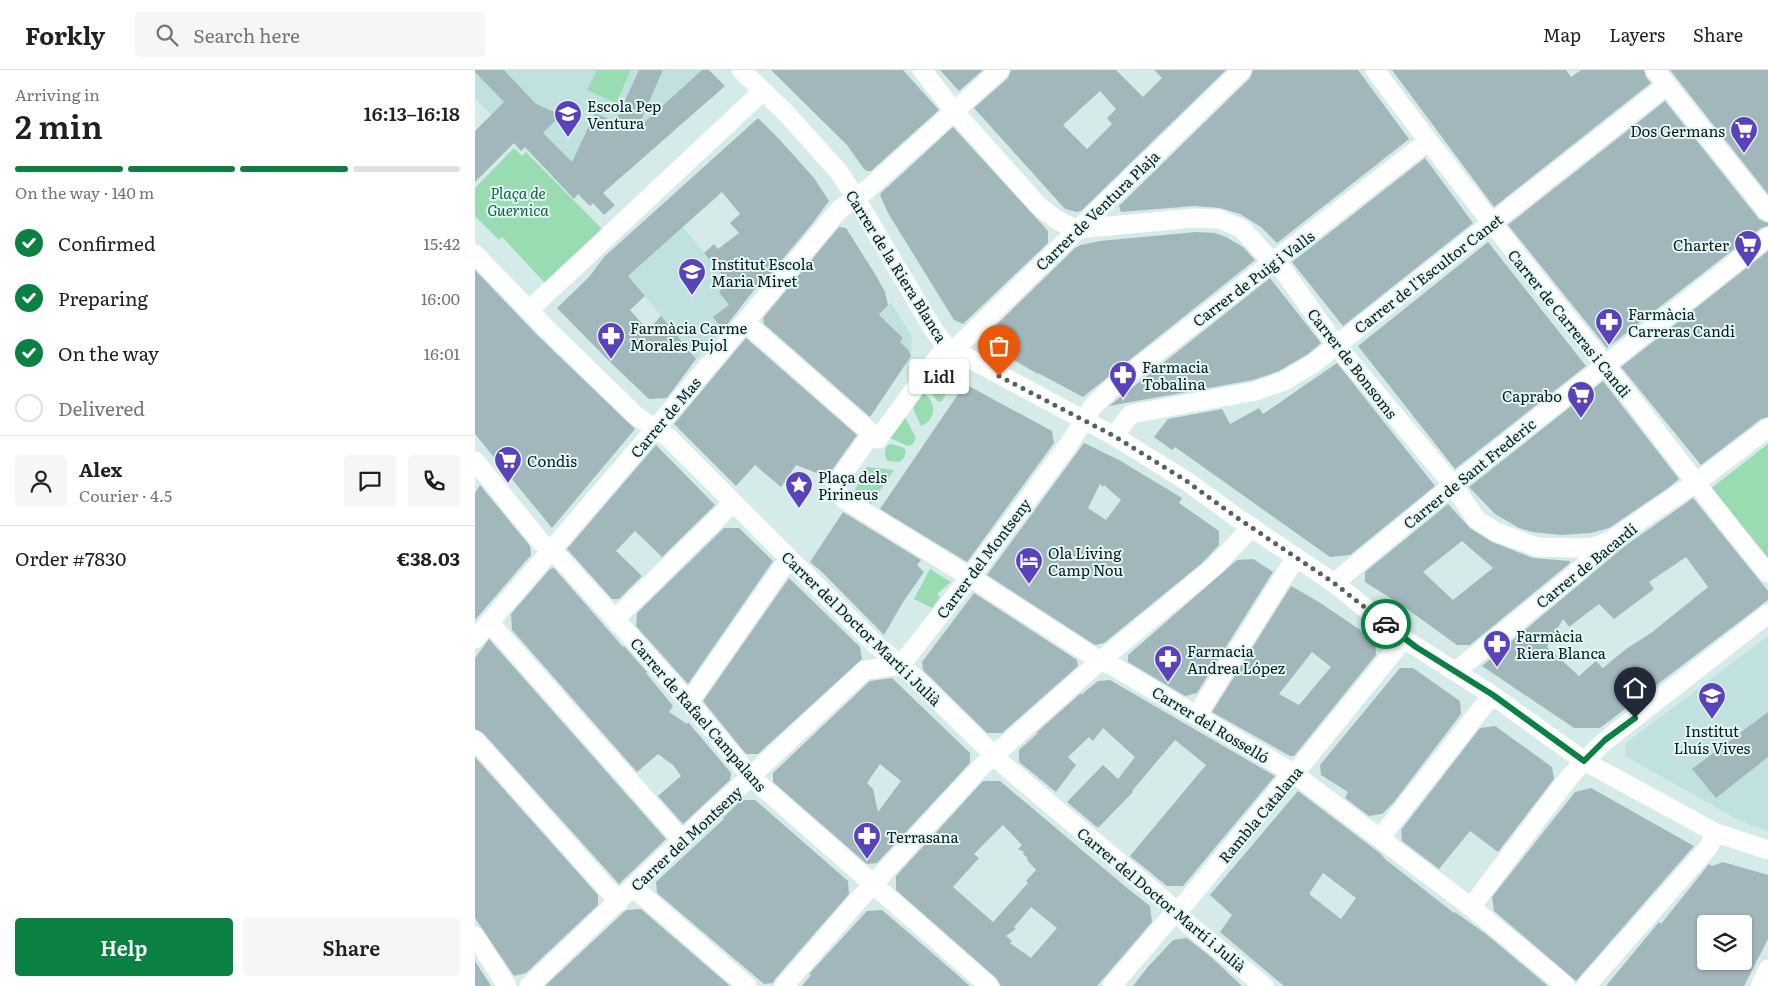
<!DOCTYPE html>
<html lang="en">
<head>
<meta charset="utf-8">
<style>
	body { margin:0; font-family:Literata,serif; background:#f6f6f6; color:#202124; height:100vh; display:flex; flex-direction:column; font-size:19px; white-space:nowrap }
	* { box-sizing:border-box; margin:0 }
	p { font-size:16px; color:#757577 }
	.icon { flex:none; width:28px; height:28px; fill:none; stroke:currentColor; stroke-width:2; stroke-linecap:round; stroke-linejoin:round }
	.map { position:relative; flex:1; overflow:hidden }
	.details { display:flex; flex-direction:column; background:#fff; width:475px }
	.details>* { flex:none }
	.controls { position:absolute; left:1222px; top:845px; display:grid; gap:10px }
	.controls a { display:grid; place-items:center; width:55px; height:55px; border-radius:5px; background:#fff; box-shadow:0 1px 4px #0004; font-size:25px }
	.pin { position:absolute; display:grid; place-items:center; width:42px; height:42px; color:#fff; margin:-51px -21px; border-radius:50% 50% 50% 0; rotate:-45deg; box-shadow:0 0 5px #0007 }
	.pin .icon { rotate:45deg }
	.courier { position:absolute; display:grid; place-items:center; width:50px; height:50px; margin:-25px; border:4px solid #0b8043; border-radius:50%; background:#fff; color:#222; box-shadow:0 1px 6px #0007 }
	.bubble { position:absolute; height:35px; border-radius:5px; background:#fff; box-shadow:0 1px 4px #0004; font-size:16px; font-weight:600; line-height:35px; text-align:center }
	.headline em { font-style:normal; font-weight:600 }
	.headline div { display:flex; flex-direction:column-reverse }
	.headline { display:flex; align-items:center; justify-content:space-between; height:85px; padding:0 15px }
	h1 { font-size:32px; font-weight:600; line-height:38px }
	.bar { display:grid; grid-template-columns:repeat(4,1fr); gap:8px 5px; align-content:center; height:60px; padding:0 15px }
	.bar i { height:6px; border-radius:4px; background:#e0e0e0 }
	.bar .on { background:#0b8043 }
	.bar p { grid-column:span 4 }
	.line { display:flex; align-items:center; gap:12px; padding:0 15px; border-top:1px solid #e0e0e0 }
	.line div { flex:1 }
	.round { display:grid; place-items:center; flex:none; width:52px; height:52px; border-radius:5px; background:#f6f6f6 }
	ol { padding:0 15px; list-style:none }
	li { display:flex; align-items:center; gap:15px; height:55px }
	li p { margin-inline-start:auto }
	li .icon { padding:5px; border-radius:50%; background:#0b8043; color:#fff; stroke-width:4 }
	li:last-child { color:#757577 }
	li i { width:28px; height:28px; border:2px solid #e0e0e0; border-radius:50% }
	.primary-button { display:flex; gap:10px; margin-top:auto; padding:10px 15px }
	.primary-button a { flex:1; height:58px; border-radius:5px; background:#0b8043; color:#fff; font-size:20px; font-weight:600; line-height:58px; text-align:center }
	.primary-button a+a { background:#f6f6f6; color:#202124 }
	header { display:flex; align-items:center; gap:30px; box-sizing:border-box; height:70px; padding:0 25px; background:#fff; border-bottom:1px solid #e0e0e0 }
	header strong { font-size:24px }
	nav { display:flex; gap:28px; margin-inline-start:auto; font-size:18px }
	.search { width:350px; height:45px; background:#f6f6f6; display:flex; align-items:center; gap:12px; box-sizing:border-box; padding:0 18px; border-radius:5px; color:#757577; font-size:19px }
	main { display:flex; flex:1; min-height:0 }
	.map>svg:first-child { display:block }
	.built { fill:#c1e1e0 }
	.green { fill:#99dcb2 }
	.building { fill:#a2b7bc; fill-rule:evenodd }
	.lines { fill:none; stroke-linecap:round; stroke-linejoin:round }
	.minor { stroke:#fff; stroke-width:19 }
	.done { stroke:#546161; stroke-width:5; stroke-dasharray:0 9 }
	.route { stroke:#0b8043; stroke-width:6 }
	.labels { text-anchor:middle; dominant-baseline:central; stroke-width:4; stroke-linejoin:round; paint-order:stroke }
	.poi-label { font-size:15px; fill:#0f1717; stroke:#e1f8f7; text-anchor:start }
	.park-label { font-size:15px; font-style:italic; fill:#185e3b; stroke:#e1f8f7 }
	.street-label { font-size:15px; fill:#0f1717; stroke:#e1f8f7 }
</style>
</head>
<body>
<header>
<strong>Forkly</strong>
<div class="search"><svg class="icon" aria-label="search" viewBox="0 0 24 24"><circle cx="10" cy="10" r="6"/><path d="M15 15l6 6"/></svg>Search here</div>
<nav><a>Map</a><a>Layers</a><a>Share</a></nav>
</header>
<main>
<section class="details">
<div class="headline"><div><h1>2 min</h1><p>Arriving in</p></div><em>16:13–16:18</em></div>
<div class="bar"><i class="on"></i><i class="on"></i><i class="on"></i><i></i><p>On the way · 140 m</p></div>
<ol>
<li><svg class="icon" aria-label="check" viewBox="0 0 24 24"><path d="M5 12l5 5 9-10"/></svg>Confirmed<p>15:42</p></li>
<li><svg class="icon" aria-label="check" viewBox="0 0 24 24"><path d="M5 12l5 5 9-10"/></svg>Preparing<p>16:00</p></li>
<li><svg class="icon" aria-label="check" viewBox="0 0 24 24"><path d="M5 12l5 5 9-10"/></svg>On the way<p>16:01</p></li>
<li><i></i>Delivered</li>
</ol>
<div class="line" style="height:90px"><a class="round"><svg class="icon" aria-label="person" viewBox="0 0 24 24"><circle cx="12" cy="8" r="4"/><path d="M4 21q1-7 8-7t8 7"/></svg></a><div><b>Alex</b><p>Courier · 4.5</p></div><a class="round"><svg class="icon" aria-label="chat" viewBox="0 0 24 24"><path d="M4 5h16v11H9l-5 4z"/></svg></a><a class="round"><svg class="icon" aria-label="phone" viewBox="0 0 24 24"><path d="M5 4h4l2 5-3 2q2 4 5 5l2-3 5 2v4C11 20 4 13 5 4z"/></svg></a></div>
<div class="line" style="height:65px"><div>Order #7830</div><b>€38.03</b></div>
<div class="primary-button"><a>Help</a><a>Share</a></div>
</section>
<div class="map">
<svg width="1293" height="916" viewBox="0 0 1293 916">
	<rect width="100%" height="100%" fill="#d4ebea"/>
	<path class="built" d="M0 0H228L115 136 103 124 99 129 50 78 46 81 39 73 33 62 0 28Z
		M208 157 260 220 248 259 221 289 153 206Z
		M416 232 437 267 436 286 419 310 378 276Z
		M1293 566V761L1269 753 1150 686 1151 673Z"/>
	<path class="green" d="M122 0H156L141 33 112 20Z
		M39 78 47 86 51 82 128 160 71 214 27 167 24 170 0 146V118Z
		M464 303H468L476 308 470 326 467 331 463 332 453 318Z
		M448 323C462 331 462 350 446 356L437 336Z
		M430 347 441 368 437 375 433 376 415 368Z
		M416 374 429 378 431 381 429 388 424 392 413 391C409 386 409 379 413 375Z
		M1293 374V495L1234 420Z
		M392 397 419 400 396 434 379 422Z
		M455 499 476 512 462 524 465 527 457 538 439 529Z"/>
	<path class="building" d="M0 0H29L61 34 86 45 68 63 97 92 120 43 140 52 164 0H188L162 59 227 0H234L250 16 128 123 140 135 129 145 118 133 115 136 103 124 99 129 50 77 46 81 39 73 0 112V61L29 32 0 2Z
		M296 0H428L464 40 396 101H392L389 99 372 75Z
		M465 0H508L484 21Z
		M536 0H641L668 27 687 8 679 0H751L606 141 602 142 590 139 499 38 533 8ZM625 21 641 39 632 48 637 54 612 79 588 55Z
		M778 0H883L934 69 802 173 786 157 765 144 745 138 719 136 646 142 644 136 775 8Z
		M917 0H1091L1096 7 1106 0H1169L1171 7 1176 13 1019 137Z
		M1195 0H1293V124L1251 71Z
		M1190 31 1284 149 1293 153V156L1286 158 1132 278 1033 155Z
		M283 48 305 70 339 108 354 131 337 154 286 215V211L248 260 238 247 254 235 244 222 253 212 229 183 239 174 243 179 264 163 255 153 265 144 247 122 153 206 170 226 155 240 173 260 186 246 221 289 192 328 174 329 136 293 82 238 114 207 129 187Z
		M478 57 573 161V173L488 254 479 250 413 143 405 125 406 123Z
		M950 88 998 153 868 256 817 192Z
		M364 157 371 158 400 204 410 222 413 235 404 245 428 268 425 272 433 280 436 286 395 347 289 254 288 248Z
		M721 162 740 163 751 167 768 177 780 190 608 327 563 303V304L511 274 509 267 600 178 606 175 625 171Z
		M1013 172 1111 296 980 399 883 276Z
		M1293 181V347L1286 349 1226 395 1146 297Z
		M0 200 61 264 160 359 77 458 0 364Z
		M795 208 846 273 833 284 804 301 778 310 634 336Z
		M271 268 382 365 352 407 321 395 306 417 280 395 261 416 199 354Z
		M862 293 960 416 875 485 855 487 700 377 697 380 679 367 693 349 747 339 755 354 784 338 788 344Z
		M1128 311 1204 409 1193 418 1134 458 1116 463 1086 465 1057 462 1044 458 1020 444 994 417Z
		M490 314 577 361 579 373 492 492 405 439Z
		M609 373 644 390 707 428 704 433 744 461V475L727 493 629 573 620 575 512 505ZM625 414 628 417 629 415 646 430 631 450 613 438Z
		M181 375 240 435 187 487 160 461 141 481 167 506 144 529H137L92 479Z
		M5 415 55 476 56 485 0 550V423Z
		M1218 428 1293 521V530L1125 658H1099L1007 596 1150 476ZM1211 487 1233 517 1176 563 1151 579 1128 598 1121 591 1104 606 1072 577 1088 549 1094 557 1124 534 1139 549 1179 519 1174 512Z
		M973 434 995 458 1017 472 1058 488 1095 491V493L995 575H982L928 536 890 512V502ZM987 471 1018 498 978 530 948 502Z
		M368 442 446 490 442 495 449 502 428 532 409 565 347 502 335 492Z
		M249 458H264L298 491 213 614 161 556 162 543Z
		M778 489 798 502 722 623 710 626 653 592V585L762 490Z
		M79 498 148 577 149 576 172 602 171 603 198 636 194 642 212 654 213 652 256 703 255 710 208 754 183 726 206 706 198 695 183 684 162 702 37 560 36 544 75 499Z
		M314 508 385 577 387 589 283 684H271L228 631Z
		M816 516 844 532 900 570 901 585 819 686H815L737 642ZM837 582 856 597 824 635 804 624Z
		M499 523 602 590 603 596 527 663H512L448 600 447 592Z
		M14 569 191 769 144 814 8 663 0 659V588Z
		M925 598H938L985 631 986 644 919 732 907 744 894 746 870 728 873 722 846 705 845 695Z
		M417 608 495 683V693L402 793 392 794 298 712V703L395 611ZM405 694 426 711 403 742 398 719 392 713Z
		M635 610 800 706 708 816H692L655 786 731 695 700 670 657 721 658 722 623 758 592 732 628 695 643 709 660 687 628 658 618 671 614 667 593 687 601 695 581 722 544 692V680L563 663H561L606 623V625L623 611Z
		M1293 642V687L1241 728 1217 699Z
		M1020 656 1077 697 1079 709 1023 782 995 761 964 799 927 771 926 760 1005 658Z
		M0 687 123 825V835L51 903 39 906 0 848Z
		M508 711H525L652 818 675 836 677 852 622 916H526L521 908 421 820V806ZM528 755 547 775 543 779 549 782 548 784 553 788 552 790 561 800 551 811 553 813 518 852 478 817 504 788 499 784ZM556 837 582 858 556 888 535 873 537 871 531 866 541 859 539 857Z
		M1116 718 1219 776 1101 911 1019 841 1017 827 1100 722Z
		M823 721 906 784 910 789 979 843 980 842 1011 864 1073 916H809L745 862 757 845 735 825ZM848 803 881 828 866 849 834 824Z
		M266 730H280L373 811 374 824 300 909 298 913 289 914 182 823 181 812 237 760 249 749 248 748Z
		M1248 792 1293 805V869L1269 916H1131L1184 852 1186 854 1234 794 1237 796ZM1231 854H1269V891H1231Z
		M166 839 255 916H70L149 842 152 840Z
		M407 840 456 882 495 916H327L336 905 334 904 392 841Z
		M712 868 736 887 767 916H658L672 898 698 870Z
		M0 891 16 916H0Z"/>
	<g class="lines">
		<path class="minor" d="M266 0 310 42 364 102 380 127 460 262 471 276 639 366 710 410 761 447 859 513 929 569 1017 625 1109 691 1241 763 1293 780
			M447 0 479 41 562 134C575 146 586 154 603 159L719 148 744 149 766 158 790 184 808 200 861 275 978 415 1001 449 1021 462 1062 477 1102 478 1119 477 1135 471
			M900 0C974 100 1052 198 1130 295 1185 364 1236 435 1293 503
			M1180 0 1293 142
			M0 184 69 256 160 345 194 368 401 575 436 604 530 696 690 831 712 853 789 916
			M54 240 288 21
			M270 252 403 369 471 276
			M478 281 767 0
			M394 361 392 370 361 414V421L370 430 495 507 625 591 638 596 818 703 996 837 1091 916
			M639 366 656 344 781 321 809 311 839 293 1192 15
			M0 391 66 472 84 487 140 549 214 632 276 707 514 916
			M859 513 978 415 1293 167
			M140 549 258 433
			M15 553 207 770
			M0 569 181 358 364 140 394 118 525 0
			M981 601 1106 499 1135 471 1227 408 1293 358
			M214 632 314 488
			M722 645 821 487
			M0 670 144 832
			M905 768 1017 625
			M158 817 272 916
			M996 837 1092 710 1109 691 1130 671 1293 544
			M0 866 32 916
			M54 916 207 770 390 600 426 595 502 498 594 374 618 336 639 316 953 71
			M309 916 387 826 506 697 625 591 739 497 777 457
			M637 916 700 842 712 831 809 713 824 698 929 569
			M1111 916 1233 778 1241 763
			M1285 916 1293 899"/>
	</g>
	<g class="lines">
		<path class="done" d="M524 306 639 366 710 410 761 447 859 513 911 554"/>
		<path class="route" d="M911 554 941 577 1018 625 1109 691 1130 670 1160 648"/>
	</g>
	<defs>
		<symbol id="school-pin" viewBox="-11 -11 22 30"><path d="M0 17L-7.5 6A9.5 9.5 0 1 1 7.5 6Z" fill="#5942ba" stroke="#e1f8f7"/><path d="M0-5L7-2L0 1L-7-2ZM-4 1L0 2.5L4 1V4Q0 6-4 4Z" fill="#fff"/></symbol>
		<symbol id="supermarket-pin" viewBox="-11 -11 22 30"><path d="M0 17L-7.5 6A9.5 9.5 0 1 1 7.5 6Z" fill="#5942ba" stroke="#e1f8f7"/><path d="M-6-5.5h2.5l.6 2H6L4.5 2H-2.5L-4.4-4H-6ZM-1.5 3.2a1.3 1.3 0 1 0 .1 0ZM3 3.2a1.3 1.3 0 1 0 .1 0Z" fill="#fff"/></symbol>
		<symbol id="pharmacy-pin" viewBox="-11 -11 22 30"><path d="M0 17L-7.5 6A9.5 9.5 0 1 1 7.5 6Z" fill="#5942ba" stroke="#e1f8f7"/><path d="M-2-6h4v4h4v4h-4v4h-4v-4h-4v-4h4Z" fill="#fff"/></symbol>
		<symbol id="sight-pin" viewBox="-11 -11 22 30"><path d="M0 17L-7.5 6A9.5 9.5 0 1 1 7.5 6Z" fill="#5942ba" stroke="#e1f8f7"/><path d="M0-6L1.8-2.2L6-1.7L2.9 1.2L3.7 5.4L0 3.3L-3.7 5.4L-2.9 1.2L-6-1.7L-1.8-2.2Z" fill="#fff"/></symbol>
		<symbol id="hotel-pin" viewBox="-11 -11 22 30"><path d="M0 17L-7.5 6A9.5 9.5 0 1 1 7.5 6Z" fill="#5942ba" stroke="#e1f8f7"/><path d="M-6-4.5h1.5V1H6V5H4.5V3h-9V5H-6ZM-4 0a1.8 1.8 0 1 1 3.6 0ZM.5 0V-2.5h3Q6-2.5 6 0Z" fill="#fff"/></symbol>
	</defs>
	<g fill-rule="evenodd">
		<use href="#school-pin" x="77" y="28" width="32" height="43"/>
		<use href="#supermarket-pin" x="1253" y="44" width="32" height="43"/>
		<use href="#supermarket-pin" x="1257" y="158" width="32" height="43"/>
		<use href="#school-pin" x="201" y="186" width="32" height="43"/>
		<use href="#pharmacy-pin" x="1118" y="236" width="32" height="43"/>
		<use href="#pharmacy-pin" x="120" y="250" width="32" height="43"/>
		<use href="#pharmacy-pin" x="632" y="289" width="32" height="43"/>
		<use href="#supermarket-pin" x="1090" y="309" width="32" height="43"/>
		<use href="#supermarket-pin" x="17" y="374" width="32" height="43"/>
		<use href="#sight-pin" x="308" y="399" width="32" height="43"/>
		<use href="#hotel-pin" x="538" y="475" width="32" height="43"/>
		<use href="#pharmacy-pin" x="1006" y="558" width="32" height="43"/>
		<use href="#pharmacy-pin" x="677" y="573" width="32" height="43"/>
		<use href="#school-pin" x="1221" y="610" width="32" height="43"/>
		<use href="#pharmacy-pin" x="376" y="750" width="32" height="43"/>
	</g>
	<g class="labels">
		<g class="poi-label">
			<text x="112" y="35">Escola Pep<tspan x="112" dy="17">Ventura</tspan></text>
			<text x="1250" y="60" text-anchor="end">Dos Germans</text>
			<text x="1254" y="174" text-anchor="end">Charter</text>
			<text x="236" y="193">Institut Escola<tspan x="236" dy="17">Maria Miret</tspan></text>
			<text x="1153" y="243">Farmàcia<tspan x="1153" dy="17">Carreras Candi</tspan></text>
			<text x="155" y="257">Farmàcia Carme<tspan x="155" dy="17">Morales Pujol</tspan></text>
			<text x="667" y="296">Farmacia<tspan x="667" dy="17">Tobalina</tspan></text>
			<text x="1087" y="325" text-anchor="end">Caprabo</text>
			<text x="52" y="390">Condis</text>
			<text x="343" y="406">Plaça dels<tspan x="343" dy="17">Pirineus</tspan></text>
			<text x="573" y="482">Ola Living<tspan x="573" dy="17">Camp Nou</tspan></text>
			<text x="1041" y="565">Farmàcia<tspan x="1041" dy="17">Riera Blanca</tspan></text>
			<text x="712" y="580">Farmacia<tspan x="712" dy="17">Andrea López</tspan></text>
			<text x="1237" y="660" text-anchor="middle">Institut<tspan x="1237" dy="17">Lluís Vives</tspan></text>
			<text x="411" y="766">Terrasana</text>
		</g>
		<g class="park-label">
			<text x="43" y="122">Plaça de<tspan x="43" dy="17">Guernica</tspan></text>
		</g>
		<g class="street-label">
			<text transform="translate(622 140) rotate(-44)">Carrer de Ventura Plaja</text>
			<text transform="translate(422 196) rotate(58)">Carrer de la Riera Blanca</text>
			<text transform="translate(953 203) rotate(-38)">Carrer de l'Escultor Canet</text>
			<text transform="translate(778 208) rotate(-37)">Carrer de Puig i Valls</text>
			<text transform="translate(1095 253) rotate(51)">Carrer de Carreras i Candi</text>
			<text transform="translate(878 293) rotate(52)">Carrer de Bonsoms</text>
			<text transform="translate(190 347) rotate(-50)">Carrer de Mas</text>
			<text transform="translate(994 403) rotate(-39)">Carrer de Sant Frederic</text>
			<text transform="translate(508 488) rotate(-53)">Carrer del Montseny</text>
			<text transform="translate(1111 495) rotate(-39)">Carrer de Bacardí</text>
			<text transform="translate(387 558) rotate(44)">Carrer del Doctor Martí i Julià</text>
			<text transform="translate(224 644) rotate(49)">Carrer de Rafael Campalans</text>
			<text transform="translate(736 654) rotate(31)">Carrer del Rosselló</text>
			<text transform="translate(785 744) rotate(-50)">Rambla Catalana</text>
			<text transform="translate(211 768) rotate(-43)">Carrer del Montseny</text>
			<text transform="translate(687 829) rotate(40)">Carrer del Doctor Martí i Julià</text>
		</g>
	</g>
</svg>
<div class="controls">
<a><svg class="icon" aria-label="layers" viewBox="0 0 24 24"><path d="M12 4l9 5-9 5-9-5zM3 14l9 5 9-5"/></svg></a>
</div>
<div class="pin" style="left:524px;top:306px;background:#ea580c"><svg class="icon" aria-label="bag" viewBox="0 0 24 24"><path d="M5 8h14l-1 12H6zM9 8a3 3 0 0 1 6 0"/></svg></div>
<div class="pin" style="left:1160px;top:648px;background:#1f2937"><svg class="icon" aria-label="home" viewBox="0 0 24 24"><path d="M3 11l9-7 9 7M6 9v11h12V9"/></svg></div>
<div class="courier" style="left:911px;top:554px"><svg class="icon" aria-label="car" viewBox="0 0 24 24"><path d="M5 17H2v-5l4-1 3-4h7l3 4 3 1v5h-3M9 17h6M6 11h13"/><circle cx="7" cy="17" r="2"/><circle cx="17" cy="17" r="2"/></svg></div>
<div class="bubble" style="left:434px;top:289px;width:60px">Lidl</div>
</div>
</main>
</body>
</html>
